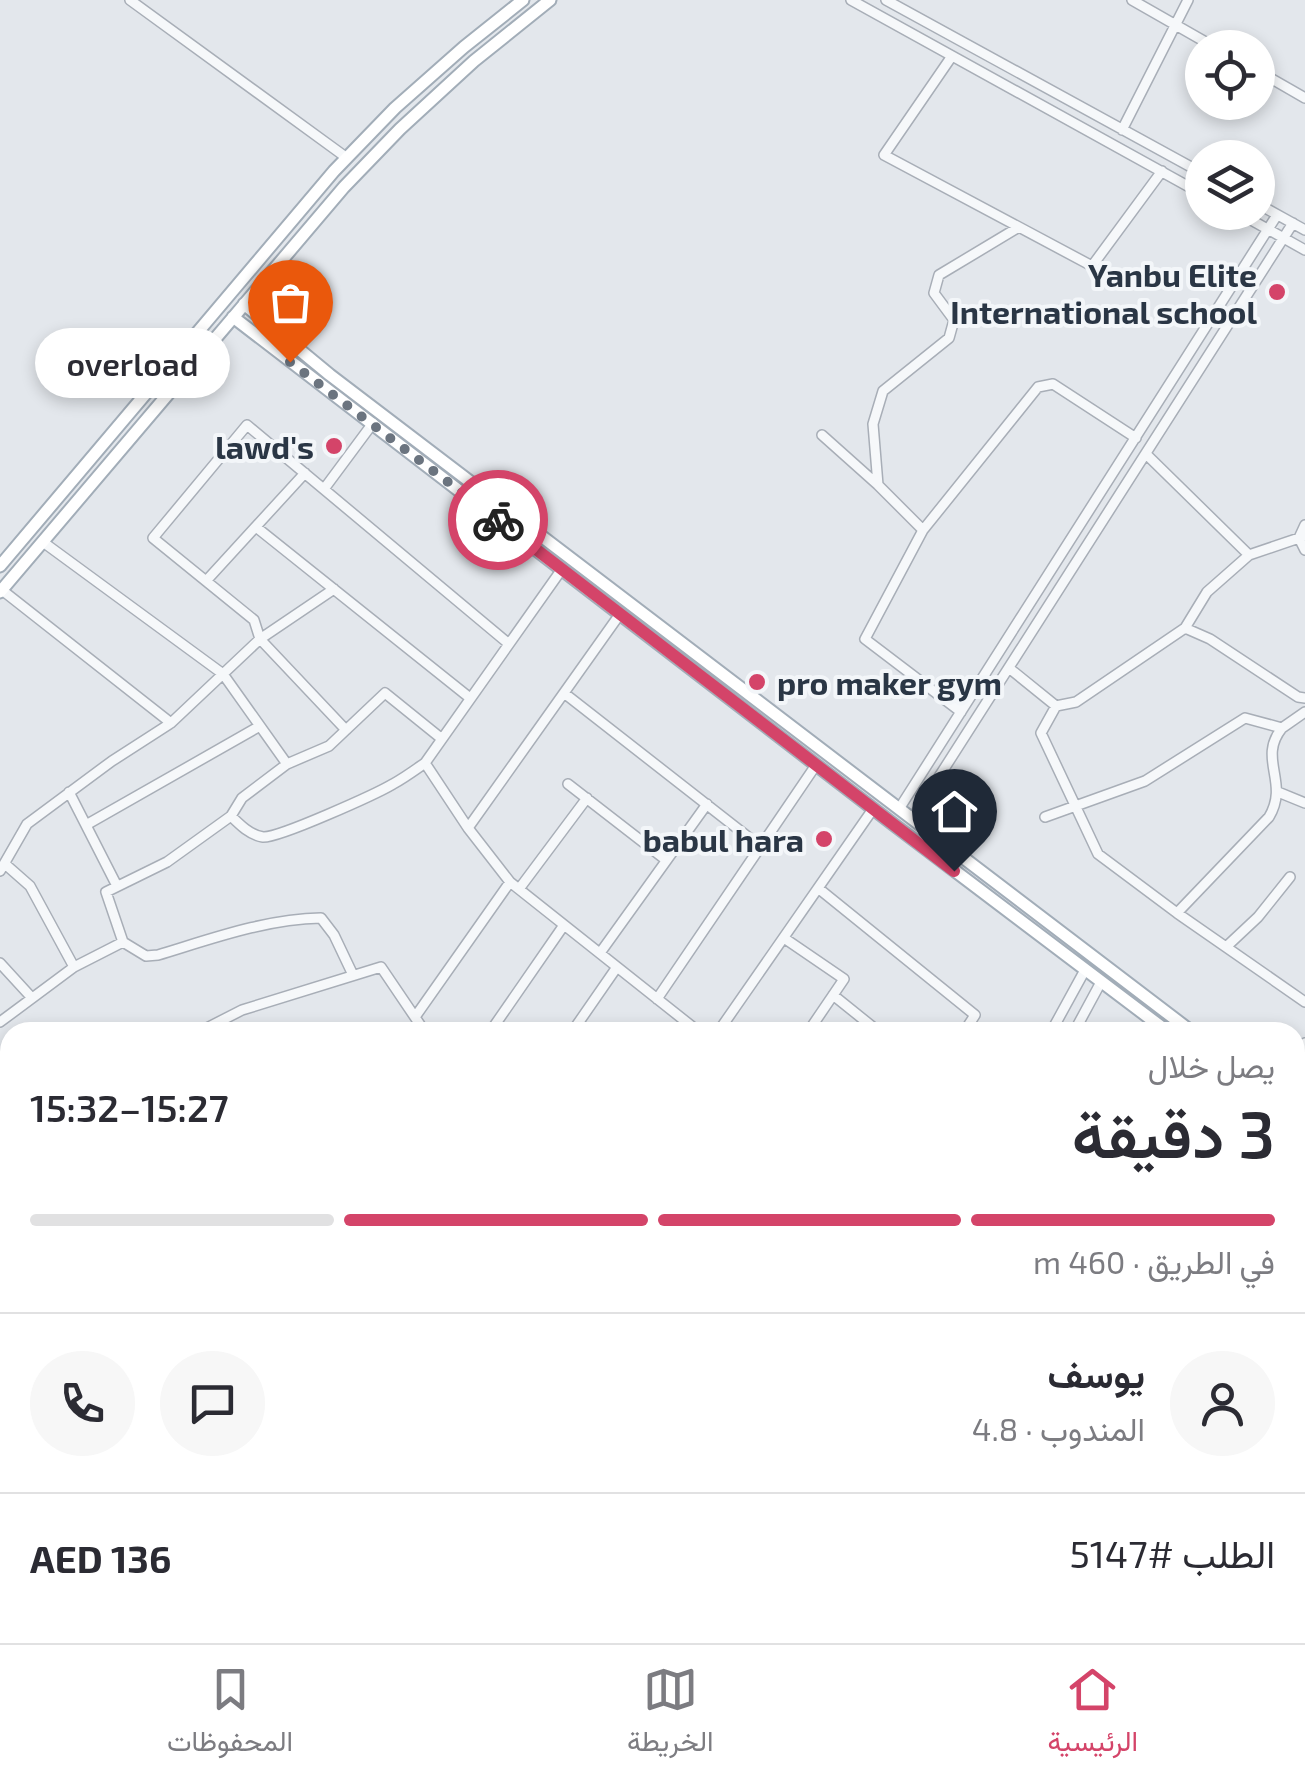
<!DOCTYPE html>
<html lang="ar">
<head>
<meta charset="utf-8">
<style>
	body { margin:0; font-family:"Exo 2",Vazirmatn,sans-serif; background:#f7f7f7; color:#2b2b33; direction:rtl; height:100vh; display:flex; flex-direction:column; font-size:38px; white-space:nowrap }
	* { box-sizing:border-box; margin:0 }
	p { font-size:32px; color:#7c7c81 }
	.icon { flex:none; width:55px; height:55px; fill:none; stroke:currentColor; stroke-width:2; stroke-linecap:round; stroke-linejoin:round }
	.map { position:relative; flex:1; overflow:hidden; direction:ltr }
	.drawer { position:absolute; left:0px; top:1022px; width:1305px; height:622px; display:flex; flex-direction:column; background:#fff; border-radius:30px 30px 0 0; box-shadow:0 5px 15px #0003; direction:rtl }
	.drawer>* { flex:none }
	.fabs { position:absolute; left:1185px; top:30px; display:grid; gap:20px }
	.fabs a { display:grid; place-items:center; width:90px; height:90px; border-radius:50%; background:#fff; box-shadow:0 5px 15px #0003; font-size:50px }
	.pin { position:absolute; display:grid; place-items:center; width:85px; height:85px; color:#fff; margin:-102px -42px; border-radius:50% 50% 50% 0; rotate:-45deg; box-shadow:0 0 10px #0007 }
	.pin .icon { rotate:45deg }
	.courier { position:absolute; display:grid; place-items:center; width:100px; height:100px; margin:-50px; border:8px solid #d44469; border-radius:50%; background:#fff; color:#222; box-shadow:0 2px 12px #0007 }
	.bubble { position:absolute; height:70px; border-radius:35px; background:#fff; box-shadow:0 5px 15px #0003; font-size:32px; font-weight:600; line-height:70px; text-align:center; direction:rtl }
	.summary em { font-style:normal; font-weight:600 }
	.summary div { display:flex; flex-direction:column-reverse }
	.summary { display:flex; align-items:center; justify-content:space-between; height:170px; padding:0 30px }
	h1 { font-size:65px; font-weight:600; line-height:75px }
	.bar { display:grid; grid-template-columns:repeat(4,1fr); gap:15px 10px; align-content:center; height:120px; padding:0 30px }
	.bar i { height:12px; border-radius:8px; background:#e1e1e2 }
	.bar .active { background:#d44469 }
	.bar p { grid-column:span 4 }
	.line { display:flex; align-items:center; gap:25px; padding:0 30px; border-top:2px solid #e1e1e2 }
	.line div { flex:1 }
	.round { display:grid; place-items:center; flex:none; width:105px; height:105px; border-radius:52px; background:#f7f7f7 }
	.tabs { display:flex; justify-content:space-around; align-items:center; height:140px; border-top:2px solid #e1e1e2; background:#fff; font-size:28px; color:#7c7c81 }
	.tabs a { display:grid; justify-items:center; gap:5px }
	.tabs .active { color:#d44469 }
	.map>svg:first-child { display:block }
	.lines { fill:none; stroke-linecap:round; stroke-linejoin:round }
	.minor-casing { stroke:#a8aeb7; stroke-width:12 }
	.major-casing { stroke:#a2adb8; stroke-width:15 }
	.minor { stroke:#f6f8fa; stroke-width:9 }
	.major { stroke:#fff; stroke-width:11 }
	.done { stroke:#6b747f; stroke-width:10; stroke-dasharray:0 18 }
	.route { stroke:#d44469; stroke-width:12 }
	.poi-dot { fill:#d44469; stroke:#f3f6f9; stroke-width:4 }
	.labels { text-anchor:middle; dominant-baseline:central; stroke-width:8; stroke-linejoin:round; paint-order:stroke }
	.poi-label { font-size:32px; font-weight:bold; fill:#2a3645; stroke:#f3f6f9; text-anchor:end }
</style>
</head>
<body>
<div class="map">
<svg width="1305" height="1643" viewBox="0 0 1305 1643">
	<rect width="100%" height="100%" fill="#e3e7ec"/>
	<g class="lines">
		<defs>
			<path id="minor" d="M130 0 347 158
				M851 0 1202 194
				M886 0 1202 173
				M1132 0 1216 48
				M952 56 884 155 1092 266 1162 171
				M1258 71 1305 98
				M1122 130 1188 0
				M1258 204 1305 230
				M1237 212 1305 250
				M822 435 878 485
				M1146 454 1249 555
				M324 489 373 423
				M1305 525 1299 538 1305 550
				M256 527 470 698
				M923 530 1038 387 1053 384 1136 438
				M43 542 223 674 287 764
				M562 569 425 763 468 828 510 882 699 1032
				M206 581 305 473
				M334 589 260 639 254 620 153 538 247 425 509 644
				M2 590 171 723
				M1185 628 1207 592 1249 555 1305 536
				M1009 668 1056 706 1041 733 1098 854 1177 913 1305 1002
				M564 693 761 847
				M1056 706 1076 702 1185 628 1210 639 1298 697 1305 698
				M961 712 865 639 923 530 878 485 873 424 883 391 949 338 954 320 934 293 939 275 1019 227
				M1282 728 1305 712
				M568 784 666 860
				M69 792 117 886
				M1278 792 1305 803
				M899 809 1277 215
				M231 816C240 825 250 835 263 837 279 838 376 794 393 784 404 778 415 770 425 763
				M1045 817 1145 781 1245 718 1282 728C1257 759 1290 782 1269 817L1177 913
				M912 819 1293 223
				M86 825 260 726
				M468 828 620 614
				M5 864 30 886 74 967
				M0 871 27 824 112 761 171 723 260 639 346 730
				M818 888 975 1015 964 1032
				M519 889 587 798
				M784 938 844 979 808 1032
				M123 942 146 956 158 955C211 939 265 919 321 918L334 935 353 975
				M1226 947 1258 917 1290 877
				M600 953 707 804
				M0 963 32 998
				M833 995 879 1032
				M657 999 816 765
				M415 1017 510 882
				M0 1022 74 967 123 942 106 892 167 862 231 816 242 798 287 764 329 746 385 693 442 739
				M199 1032 242 1010 381 967 425 1032
				M490 1032 564 925
				M572 1032 617 967
				M718 1032 873 809
				M1051 1032 1085 970
				M1074 1032 1101 982
				M1295 1058 1305 1043
				M0 1119 10 1125
				M0 1172 10 1163
				M1295 1223 1305 1206
				M0 1236 10 1222
				M1295 1506 1305 1489
				M1295 1609 1305 1614
				M0 1624 10 1631
				M15 1635 25 1643
				M173 1635 185 1643
				M342 1635 349 1643
				M439 1635 446 1643
				M532 1635 540 1643
				M870 1635 884 1643
				M1112 1635 1127 1643
				M364 1643 374 1635
				M448 1643 457 1635
				M556 1643 560 1635
				M629 1643 633 1635
				M716 1643 721 1635
				M740 1643 744 1635
				M852 1643 856 1635
				M1086 1643 1090 1635"/>
			<path id="major" d="M244 304 330 375 1192 1032
				M233 317 893 824 1168 1032
				M0 566 334 171 395 108 464 47 523 0
				M0 592 344 187 400 129 474 61 550 0
				M1295 1112 1305 1119
				M1295 1128 1305 1136"/>
		</defs>
		<use href="#minor" class="minor-casing"/>
		<use href="#major" class="major-casing"/>
		<use href="#minor" class="minor"/>
		<use href="#major" class="major"/>
	</g>
	<g class="lines">
		<path class="done" d="M290 362 498 520"/>
		<path class="route" d="M498 520 954 871"/>
	</g>
	<g class="poi-dot">
		<circle cx="1277" cy="292" r="10"/>
		<circle cx="334" cy="446" r="10"/>
		<circle cx="757" cy="682" r="10"/>
		<circle cx="824" cy="839" r="10"/>
	</g>
	<g class="labels">
		<g class="poi-label">
			<text x="1257" y="274">Yanbu Elite<tspan x="1257" dy="37">International school</tspan></text>
			<text x="314" y="446">lawd's</text>
			<text x="777" y="682" text-anchor="start">pro maker gym</text>
			<text x="804" y="839">babul hara</text>
		</g>
	</g>
</svg>
<div class="fabs">
<a><svg class="icon" aria-label="locate" viewBox="0 0 24 24"><circle cx="12" cy="12" r="6"/><path d="M12 2v4M12 18v4M2 12h4M18 12h4"/></svg></a>
<a><svg class="icon" aria-label="layers" viewBox="0 0 24 24"><path d="M12 4l9 5-9 5-9-5zM3 14l9 5 9-5"/></svg></a>
</div>
<div class="pin" style="left:290px;top:362px;background:#ea580c"><svg class="icon" aria-label="bag" viewBox="0 0 24 24"><path d="M5 8h14l-1 12H6zM9 8a3 3 0 0 1 6 0"/></svg></div>
<div class="pin" style="left:954px;top:871px;background:#1f2937"><svg class="icon" aria-label="home" viewBox="0 0 24 24"><path d="M3 11l9-7 9 7M6 9v11h12V9"/></svg></div>
<div class="courier" style="left:498px;top:520px"><svg class="icon" aria-label="bike" viewBox="0 0 24 24"><circle cx="6" cy="16" r="4"/><circle cx="18" cy="16" r="4"/><path d="M6 16l4-8h5l3 8M10 8l3 8H6M13 5h3"/></svg></div>
<div class="bubble" style="left:35px;top:328px;width:195px">overload</div>
<section class="drawer">
<div class="summary"><div><h1>3 دقيقة</h1><p>يصل خلال</p></div><em>15:27–15:32</em></div>
<div class="bar"><i class="active"></i><i class="active"></i><i class="active"></i><i></i><p>في الطريق · 460 m</p></div>
<div class="line" style="height:180px"><a class="round"><svg class="icon" aria-label="person" viewBox="0 0 24 24"><circle cx="12" cy="8" r="4"/><path d="M4 21q1-7 8-7t8 7"/></svg></a><div><b>يوسف</b><p>المندوب · 4.8</p></div><a class="round"><svg class="icon" aria-label="chat" viewBox="0 0 24 24"><path d="M4 5h16v11H9l-5 4z"/></svg></a><a class="round"><svg class="icon" aria-label="phone" viewBox="0 0 24 24"><path d="M5 4h4l2 5-3 2q2 4 5 5l2-3 5 2v4C11 20 4 13 5 4z"/></svg></a></div>
<div class="line" style="height:130px"><div>الطلب #5147</div><b>AED 136</b></div>
</section>
</div>
<nav class="tabs">
<a class="active"><svg class="icon" aria-label="home" viewBox="0 0 24 24"><path d="M3 11l9-7 9 7M6 9v11h12V9"/></svg>الرئيسية</a>
<a><svg class="icon" aria-label="map" viewBox="0 0 24 24"><path d="M3 6l6-2 6 2 6-2v14l-6 2-6-2-6 2zM9 4v14M15 6v14"/></svg>الخريطة</a>
<a><svg class="icon" aria-label="saved" viewBox="0 0 24 24"><path d="M7 4h10v16l-5-4-5 4z"/></svg>المحفوظات</a>
</nav>
</body>
</html>
